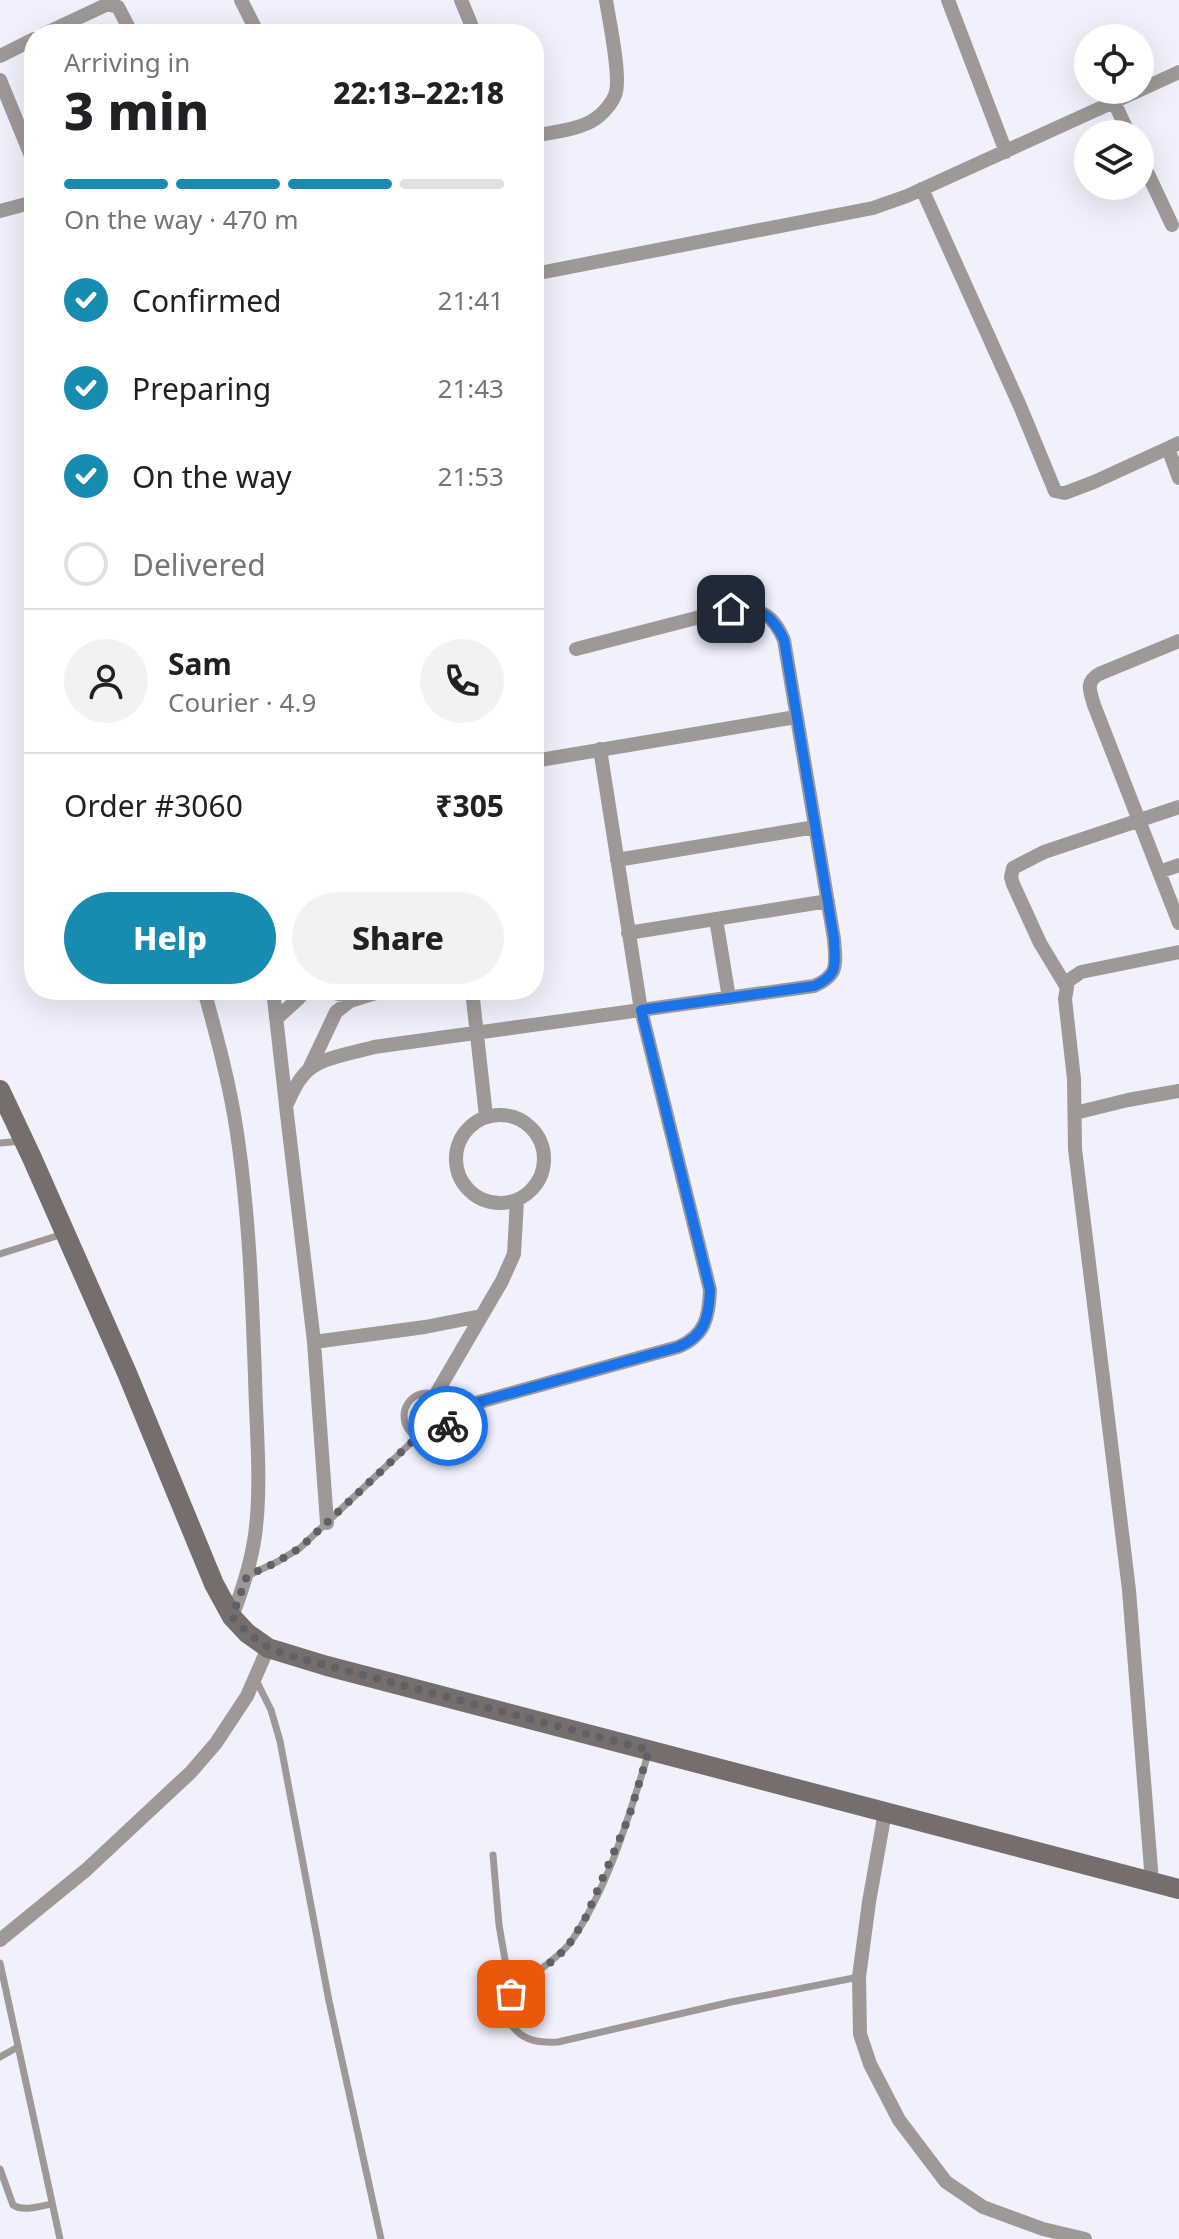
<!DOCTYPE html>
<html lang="en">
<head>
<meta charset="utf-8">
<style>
	body { margin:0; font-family:"Noto Sans",sans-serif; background:#f2f2f2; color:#202124; height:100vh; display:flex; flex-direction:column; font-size:30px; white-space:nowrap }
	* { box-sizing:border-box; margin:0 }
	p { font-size:26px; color:#757577 }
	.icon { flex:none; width:44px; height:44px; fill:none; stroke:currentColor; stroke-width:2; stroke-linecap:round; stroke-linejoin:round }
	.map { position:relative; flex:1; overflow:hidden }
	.sheet { position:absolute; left:24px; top:24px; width:520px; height:976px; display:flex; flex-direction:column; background:#fff; border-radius:32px; box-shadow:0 8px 32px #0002 }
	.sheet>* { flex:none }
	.fabs { position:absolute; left:1074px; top:24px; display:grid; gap:16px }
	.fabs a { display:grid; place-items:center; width:80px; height:80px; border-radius:50%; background:#fff; box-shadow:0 8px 32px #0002; font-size:40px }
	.pin { position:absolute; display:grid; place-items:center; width:68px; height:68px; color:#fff; margin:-34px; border-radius:16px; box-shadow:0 4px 12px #0006 }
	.courier { position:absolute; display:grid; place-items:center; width:80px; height:80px; margin:-40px; border:6px solid #1a73e8; border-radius:50%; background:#fff; color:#222; box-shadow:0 2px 10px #0007 }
	.overview em { font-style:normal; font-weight:800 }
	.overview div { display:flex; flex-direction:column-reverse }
	.overview { display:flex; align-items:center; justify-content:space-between; height:136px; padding:0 40px }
	h1 { font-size:52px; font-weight:800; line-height:60px }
	.bar { display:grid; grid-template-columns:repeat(4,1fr); gap:12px 8px; align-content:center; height:96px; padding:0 40px }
	.bar i { height:10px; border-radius:6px; background:#e0e0e0 }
	.bar .selected { background:#188cb0 }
	.bar p { grid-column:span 4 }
	.line { display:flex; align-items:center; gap:20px; padding:0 40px; border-top:2px solid #e0e0e0 }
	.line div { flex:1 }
	.round { display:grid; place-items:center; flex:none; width:84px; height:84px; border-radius:42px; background:#f2f2f2 }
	ol { padding:0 40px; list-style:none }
	li { display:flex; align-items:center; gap:24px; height:88px }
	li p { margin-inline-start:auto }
	li .icon { padding:8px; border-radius:50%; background:#188cb0; color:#fff; stroke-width:4 }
	li:last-child { color:#757577 }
	li i { width:44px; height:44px; border:4px solid #e0e0e0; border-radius:50% }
	.cta { display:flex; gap:16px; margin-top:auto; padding:16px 40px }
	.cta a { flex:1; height:92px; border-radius:48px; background:#188cb0; color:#fff; font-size:32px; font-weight:800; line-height:92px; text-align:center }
	.cta a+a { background:#f2f2f2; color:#202124 }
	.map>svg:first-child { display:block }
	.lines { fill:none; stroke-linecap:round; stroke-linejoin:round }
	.lane { stroke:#9e9897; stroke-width:7 }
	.street { stroke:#9e9897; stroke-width:14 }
	.secondary { stroke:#756e6c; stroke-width:20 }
	.done { stroke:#606066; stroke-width:8; stroke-dasharray:0 14.4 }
	.route { stroke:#1a73e8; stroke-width:10 }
</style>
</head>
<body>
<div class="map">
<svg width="1179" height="2239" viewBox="0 0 1179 2239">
	<rect width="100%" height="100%" fill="#f0f1fc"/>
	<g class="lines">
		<path class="lane" d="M0 1143 22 1141
			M0 1254 63 1234
			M404 1416a23 23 0 1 1 46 0a23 23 0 1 1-46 0Z
			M247 1576 277 1562 300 1548 417 1437
			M256 1680 271 1710 280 1741 329 2001 381 2239
			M649 1751C629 1816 609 1887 570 1943 557 1961 508 1989 504 2006 503 2012 507 2018 510 2023 522 2041 538 2043 558 2042L731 2002 859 1977
			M493 1855 499 1925 511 1994
			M0 1963 60 2239
			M0 2057 18 2047
			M0 2169 13 2205C24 2212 40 2206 52 2204"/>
		<path class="street" d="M241 0 258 34
			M461 0 475 34
			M948 0 1006 152
			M44 34 108 4 118 7 132 34
			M0 56 34 39
			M0 80 34 163
			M1140 90 1179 72
			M1114 102 1129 134
			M534 136C553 132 579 130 595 119 603 114 612 103 615 95 622 79 609 20 606 0
			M1140 157 1172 225
			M922 189 1020 406 1055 491 1065 493 1094 482 1179 443
			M0 211 34 202
			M534 274 873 208 907 196 1140 90
			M1168 448 1179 478
			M1179 641 1099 674C1085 682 1090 691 1094 705L1179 923
			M534 761 796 717
			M617 860 815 827
			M1159 872 1179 865
			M716 919 729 998
			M628 933 828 901
			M1066 986 1040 943 1013 884 1011 877 1013 868 1044 852 1179 807
			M204 990C217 1037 230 1085 237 1133 249 1213 252 1295 255 1376 256 1428 262 1484 255 1535 251 1564 242 1591 232 1617
			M273 990 286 1105
			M333 990 338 994 358 998
			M472 990 486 1116
			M276 1019 299 998 306 990
			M309 1069 336 1012 350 1001 385 990
			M1075 1113 1128 1100 1179 1091
			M456 1159a44 44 0 1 1 88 0a44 44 0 1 1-88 0Z
			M314 1342 425 1327 481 1316
			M436 1394 502 1281 514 1254 517 1200
			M450 1410 678 1347C705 1336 709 1317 710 1290L641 1010 600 749
			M327 1523 314 1342 286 1106C291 1096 295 1085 302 1077 316 1057 351 1054 374 1047L814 986C839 975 836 965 834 939L784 640C772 612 760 609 731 609L576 649
			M885 1812 869 1902 859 1977 860 2034 870 2064 899 2120 946 2182 983 2207 1043 2229 1085 2239
			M1152 1882 1129 1590 1075 1149 1074 1079 1065 999 1068 981 1081 972 1179 952
			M0 1940 86 1870 191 1772 216 1743 247 1696 268 1648"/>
		<path class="secondary" d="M0 1090 32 1158 127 1373 214 1584 232 1617 247 1633 268 1648 327 1666 1179 1889"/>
	</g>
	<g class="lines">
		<path class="done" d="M448 1426C439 1437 431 1441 417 1437L300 1548 277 1562 247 1576 232 1617C250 1637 266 1648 291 1656L649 1750 629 1817 585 1919 568 1946 556 1958 511 1994"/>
		<path class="route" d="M448 1426 450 1410 678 1347C705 1336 709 1317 710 1290L641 1010 814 986C839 975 835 965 834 939L784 640C771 612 760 609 731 609"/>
	</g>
</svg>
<div class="fabs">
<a><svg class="icon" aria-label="locate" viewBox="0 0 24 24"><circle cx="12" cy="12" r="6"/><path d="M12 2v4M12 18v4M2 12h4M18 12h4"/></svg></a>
<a><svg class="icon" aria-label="layers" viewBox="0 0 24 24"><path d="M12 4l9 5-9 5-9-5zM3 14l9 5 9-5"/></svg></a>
</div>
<div class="pin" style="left:511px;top:1994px;background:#ea580c"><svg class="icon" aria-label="bag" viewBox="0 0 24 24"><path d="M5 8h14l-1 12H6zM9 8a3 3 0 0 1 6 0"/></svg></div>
<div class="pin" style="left:731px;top:609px;background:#1f2937"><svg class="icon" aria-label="home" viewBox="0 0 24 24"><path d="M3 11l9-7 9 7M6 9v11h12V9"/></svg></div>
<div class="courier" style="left:448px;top:1426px"><svg class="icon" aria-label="bike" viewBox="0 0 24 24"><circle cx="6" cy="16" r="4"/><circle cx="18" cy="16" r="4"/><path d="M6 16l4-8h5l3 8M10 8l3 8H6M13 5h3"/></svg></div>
<section class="sheet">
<div class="overview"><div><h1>3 min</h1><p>Arriving in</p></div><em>22:13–22:18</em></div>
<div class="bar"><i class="selected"></i><i class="selected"></i><i class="selected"></i><i></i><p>On the way · 470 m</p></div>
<ol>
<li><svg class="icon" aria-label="check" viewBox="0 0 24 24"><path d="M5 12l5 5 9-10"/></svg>Confirmed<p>21:41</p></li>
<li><svg class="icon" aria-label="check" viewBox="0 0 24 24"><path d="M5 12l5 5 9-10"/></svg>Preparing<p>21:43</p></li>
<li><svg class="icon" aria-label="check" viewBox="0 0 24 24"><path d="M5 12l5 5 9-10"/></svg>On the way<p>21:53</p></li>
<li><i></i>Delivered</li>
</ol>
<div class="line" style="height:144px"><a class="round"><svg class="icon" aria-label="person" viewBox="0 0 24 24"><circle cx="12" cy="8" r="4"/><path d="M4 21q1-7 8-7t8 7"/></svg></a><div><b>Sam</b><p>Courier · 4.9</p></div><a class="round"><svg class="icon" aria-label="phone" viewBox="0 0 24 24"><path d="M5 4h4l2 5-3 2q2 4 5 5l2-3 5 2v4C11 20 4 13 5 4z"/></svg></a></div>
<div class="line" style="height:104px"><div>Order #3060</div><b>₹305</b></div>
<div class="cta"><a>Help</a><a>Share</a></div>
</section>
</div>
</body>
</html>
